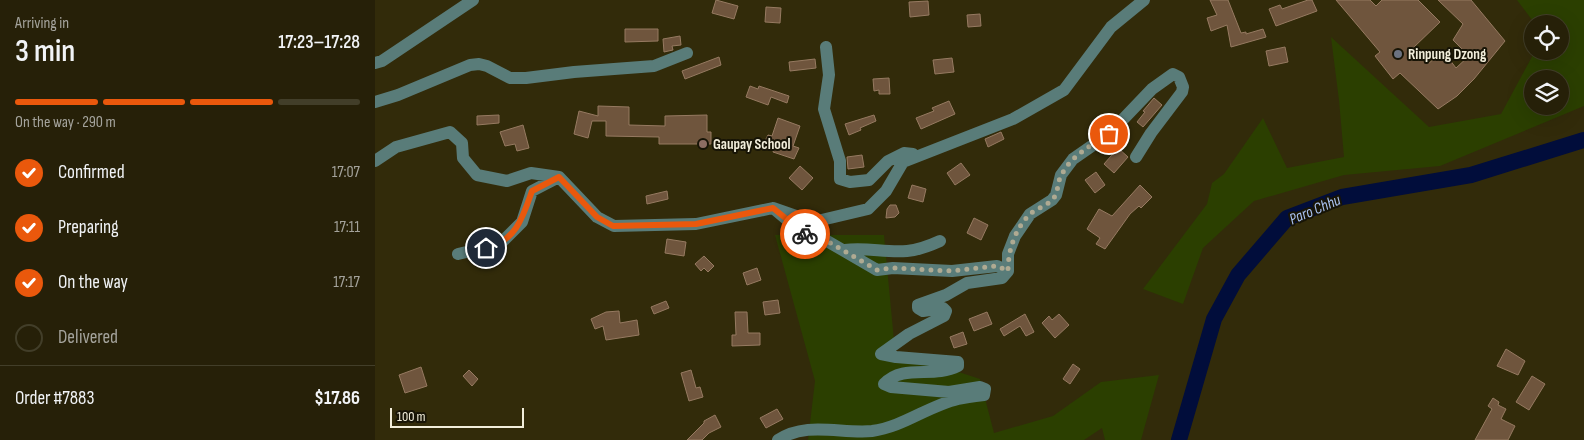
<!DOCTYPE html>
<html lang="en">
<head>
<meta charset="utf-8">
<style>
	body { margin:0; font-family:"Sofia Sans Condensed",sans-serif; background:#2e2812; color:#f1f3f6; height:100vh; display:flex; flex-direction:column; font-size:19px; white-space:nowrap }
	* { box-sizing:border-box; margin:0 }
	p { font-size:16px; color:#a4a39c }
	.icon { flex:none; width:28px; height:28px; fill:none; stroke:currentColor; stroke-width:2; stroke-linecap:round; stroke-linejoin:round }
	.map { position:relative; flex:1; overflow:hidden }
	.sheet { display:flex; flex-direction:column; background:#262008; width:375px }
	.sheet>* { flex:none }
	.tools { position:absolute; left:1149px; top:15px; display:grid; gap:10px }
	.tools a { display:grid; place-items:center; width:45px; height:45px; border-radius:50%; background:#262008; box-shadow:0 5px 20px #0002,0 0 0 1px #423e29; font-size:25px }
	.scale { position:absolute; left:15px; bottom:12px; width:134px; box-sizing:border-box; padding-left:5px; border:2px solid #f2eedb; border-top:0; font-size:14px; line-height:18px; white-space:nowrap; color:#f2eedb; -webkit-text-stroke:4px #171406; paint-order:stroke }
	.pin { position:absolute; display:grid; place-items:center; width:42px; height:42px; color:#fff; margin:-21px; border:2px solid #fff; border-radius:50%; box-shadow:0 1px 5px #0007 }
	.courier { position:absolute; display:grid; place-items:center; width:50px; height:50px; margin:-25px; border:4px solid #ea580c; border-radius:50%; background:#fff; color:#222; box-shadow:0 1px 6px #0007 }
	.overview em { font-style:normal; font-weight:600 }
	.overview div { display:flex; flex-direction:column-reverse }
	.overview { display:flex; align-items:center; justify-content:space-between; height:85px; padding:0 15px }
	h1 { font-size:32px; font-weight:600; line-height:38px }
	.bar { display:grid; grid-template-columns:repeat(4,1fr); gap:8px 5px; align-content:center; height:60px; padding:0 15px }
	.bar i { height:6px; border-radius:4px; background:#423e29 }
	.bar .active { background:#ea580c }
	.bar p { grid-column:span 4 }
	.line { display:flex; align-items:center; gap:12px; padding:0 15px; border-top:1px solid #423e29 }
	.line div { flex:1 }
	ol { padding:0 15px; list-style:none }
	li { display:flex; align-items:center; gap:15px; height:55px }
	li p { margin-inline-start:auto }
	li .icon { padding:5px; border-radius:50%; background:#ea580c; color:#fff; stroke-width:4 }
	li:last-child { color:#a4a39c }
	li i { width:28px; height:28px; border:2px solid #423e29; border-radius:50% }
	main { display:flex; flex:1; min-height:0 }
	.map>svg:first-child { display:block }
	.green { fill:#2b3f00; fill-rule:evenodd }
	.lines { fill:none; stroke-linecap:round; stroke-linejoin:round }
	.river { stroke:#010d3b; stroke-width:16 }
	.building { fill:#6f553d; stroke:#967a61 }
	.minor { stroke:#597c79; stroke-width:12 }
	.done { stroke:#afaa92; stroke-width:5; stroke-dasharray:0 9 }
	.route { stroke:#ea580c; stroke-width:6 }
	.worship-dot { fill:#6b7280; stroke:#171406; stroke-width:2 }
	.education-dot { fill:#8d6e63; stroke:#171406; stroke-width:2 }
	.labels { text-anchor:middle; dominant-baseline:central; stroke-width:4; stroke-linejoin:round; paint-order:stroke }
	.poi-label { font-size:15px; font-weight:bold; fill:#f2eedb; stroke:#171406; text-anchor:start }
	.water-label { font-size:16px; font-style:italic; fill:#aac2f1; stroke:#171406 }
</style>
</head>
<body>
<main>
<section class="sheet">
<div class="overview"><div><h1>3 min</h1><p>Arriving in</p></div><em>17:23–17:28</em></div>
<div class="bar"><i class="active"></i><i class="active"></i><i class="active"></i><i></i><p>On the way · 290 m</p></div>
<ol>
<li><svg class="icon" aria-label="check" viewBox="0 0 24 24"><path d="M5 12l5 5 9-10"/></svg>Confirmed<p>17:07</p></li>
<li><svg class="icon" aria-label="check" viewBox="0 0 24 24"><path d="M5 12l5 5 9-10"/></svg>Preparing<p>17:11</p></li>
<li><svg class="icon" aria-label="check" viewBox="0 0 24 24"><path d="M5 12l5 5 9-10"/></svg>On the way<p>17:17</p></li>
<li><i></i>Delivered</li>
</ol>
<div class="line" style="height:65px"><div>Order #7883</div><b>$17.86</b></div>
</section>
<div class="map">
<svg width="1209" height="440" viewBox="0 0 1209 440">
	<rect width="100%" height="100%" fill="#322b0a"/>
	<path class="green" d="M1142 0H1209V106L1065 166 969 175 879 201 828 248 808 304 768 289 832 204 837 183 849 174 888 118 912 168 969 157 964 100 956 37 1054 127 1126 114 1160 51H1185V24H1160ZM1158 79H1185V106H1158Z
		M400 235H509L520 351 605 379 619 433 678 416 726 382 784 375 766 440H730L727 428 709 440H433L440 381Z"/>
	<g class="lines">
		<path class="river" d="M804 440 839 319 863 275 912 218 967 197 1096 175 1209 140"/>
	</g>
	<path class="building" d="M341 0 363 6 359 19 337 13Z
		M835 0H853L866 33 871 32V34L888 29 891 37 856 47 852 25 836 31 832 18 842 15Z
		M933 0H937L942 11 901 26 894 9 905 5 907 9Z
		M961 0H995L1001 6 1007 0H1043L1065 22 1038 48 1053 64 1068 51 1081 68 1094 56 1078 40 1088 24 1063 0H1096L1130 41 1099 79 1082 96 1063 109 1025 73 1018 79 1000 56 1005 52Z
		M553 1 554 15 535 17 534 2Z
		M391 7 406 8 405 23 390 22Z
		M605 14 606 26 593 27 592 15Z
		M250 29H283V41L250 42Z
		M305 36 306 45 297 46 298 50 289 52 288 39Z
		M910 47 913 62 894 66 891 51Z
		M344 57 346 65 310 79 307 71Z
		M577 58 579 72 560 74 558 60Z
		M440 59 441 68 415 71 414 62Z
		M514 78 515 94H504V90L499 91 498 79Z
		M375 86 383 89 384 86 414 96 412 103 396 97 393 105 371 97Z
		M779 98 787 105 768 127 762 122 770 112 768 111Z
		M574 101 580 114 546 129 541 118 559 111 557 108Z
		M223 106 254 107V125L290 126V116L332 115V132H336V144H284V137L231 136V121H217L213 138 199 134 204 111 223 116Z
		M124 115V123L102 125V116Z
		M499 115 501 121 485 128 486 130 474 135 470 124Z
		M403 118 425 126 418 146 424 148 419 159 398 152 400 145 390 141 393 135 397 136Z
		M148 125 154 148 142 151 140 144 130 146 125 132Z
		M626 132 629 139 613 147 610 139Z
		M743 148 753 157 739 173 729 164Z
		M487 155 489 167 473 169 472 157Z
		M586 163 595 175 580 185 572 173Z
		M425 166 438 178 427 190 414 178Z
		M721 172 730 185 720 193 710 180Z
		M537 185 551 189 548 202 533 198Z
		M765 185 777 197 766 208 764 206 755 214 730 249 721 244 725 238 712 229 724 209 737 216Z
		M292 191 293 199 272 204 271 196Z
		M515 205H521L524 213 520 217 511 218 512 209Z
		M599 218 613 225 606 240 592 233Z
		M292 239 311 242 309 256 290 253Z
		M329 256 339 266 333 272 329 268 326 271 320 264Z
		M382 268 386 280 372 285 368 273Z
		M403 300 405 313 390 315 388 302Z
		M291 301 294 308 279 314 276 307Z
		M244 311 245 323 262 320 264 335 231 340 228 326 220 329 216 319 231 312Z
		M360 312H372L373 333H385V345L357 346V335H361Z
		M612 312 617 324 599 331 594 319Z
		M650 314 659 332 651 336 645 326 629 336 625 329Z
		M684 314 694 325 680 338 667 323 674 316 677 320Z
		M588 332 592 344 579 348 575 337Z
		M1131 349 1150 361 1143 375 1122 366Z
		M698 364 705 369 695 384 688 379Z
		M46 367 52 386 30 393 24 375Z
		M94 370 103 379 97 386 88 376Z
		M316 370 321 388 325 387 328 397 314 401 306 373Z
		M1157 376 1170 384 1154 410 1141 402Z
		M1118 398 1124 402 1123 405 1131 409 1126 419 1140 426 1133 440H1100L1117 409 1113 406Z
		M402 409 408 419 391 428 385 418Z
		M340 415 346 427 334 433 327 440H312L329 423V421Z"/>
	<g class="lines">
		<path class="minor" d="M451 47 454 75 449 109 465 161V179L475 182 494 180 513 161 529 153 538 154
			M0 63 7 61 98 0
			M0 102 23 95 95 65 104 64 112 66 135 78H151L199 72 279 66 312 53
			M0 161 21 147 75 132 87 143 88 158 102 175 132 181 156 173 184 177 222 217 239 226 321 224 398 208 438 222 493 209 511 191 528 162 638 119 689 90 736 27 769 0
			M398 208 429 234 452 241 502 270 518 268 577 271 622 266 633 271 627 278 592 283 571 295 543 305V308L548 311 568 308 571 311 569 316 534 334 506 354 521 357 583 362V366C558 379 529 363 509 384L516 387 574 392 605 387 610 389 609 395C600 396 591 397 583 399 553 406 528 427 497 431 466 434 431 421 403 440
			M470 250C491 247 511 253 532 251 544 250 554 246 565 241
			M83 254 125 244 147 222 157 191 184 177
			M633 271V254L640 236 655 214 677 200 681 195 686 175 698 159 734 134 777 89 798 74 804 77 808 87 807 92 776 133 761 157"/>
	</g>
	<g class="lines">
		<path class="done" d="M430 234 452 241 502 270 518 268 577 271 622 266 633 271C633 250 640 229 655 214 662 208 672 206 678 199 684 192 682 181 687 174 697 155 717 145 734 134"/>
		<path class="route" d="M111 248C141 241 148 217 157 191L184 177 222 217 238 226 321 224 398 208 430 234"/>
	</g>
	<circle class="worship-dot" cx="1023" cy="54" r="5"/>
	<circle class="education-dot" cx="328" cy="144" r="5"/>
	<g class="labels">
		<g class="poi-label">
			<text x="1033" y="54">Rinpung Dzong</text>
			<text x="338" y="144">Gaupay School</text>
		</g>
		<g class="water-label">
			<text transform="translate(940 210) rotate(-23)">Paro Chhu</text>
		</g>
	</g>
</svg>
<div class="tools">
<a><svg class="icon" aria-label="locate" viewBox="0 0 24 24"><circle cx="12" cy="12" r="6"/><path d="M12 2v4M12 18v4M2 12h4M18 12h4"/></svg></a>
<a><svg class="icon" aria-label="layers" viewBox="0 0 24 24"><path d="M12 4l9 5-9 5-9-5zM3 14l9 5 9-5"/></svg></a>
</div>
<div class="scale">100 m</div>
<div class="pin" style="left:734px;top:134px;background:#ea580c"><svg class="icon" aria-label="bag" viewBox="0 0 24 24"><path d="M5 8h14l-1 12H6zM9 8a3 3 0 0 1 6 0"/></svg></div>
<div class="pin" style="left:111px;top:248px;background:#1f2937"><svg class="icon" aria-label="home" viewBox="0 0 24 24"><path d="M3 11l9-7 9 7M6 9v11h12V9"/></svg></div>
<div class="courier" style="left:430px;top:234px"><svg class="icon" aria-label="bike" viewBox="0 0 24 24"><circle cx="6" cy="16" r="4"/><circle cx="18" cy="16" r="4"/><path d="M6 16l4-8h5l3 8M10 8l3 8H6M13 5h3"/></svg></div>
</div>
</main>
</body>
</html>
